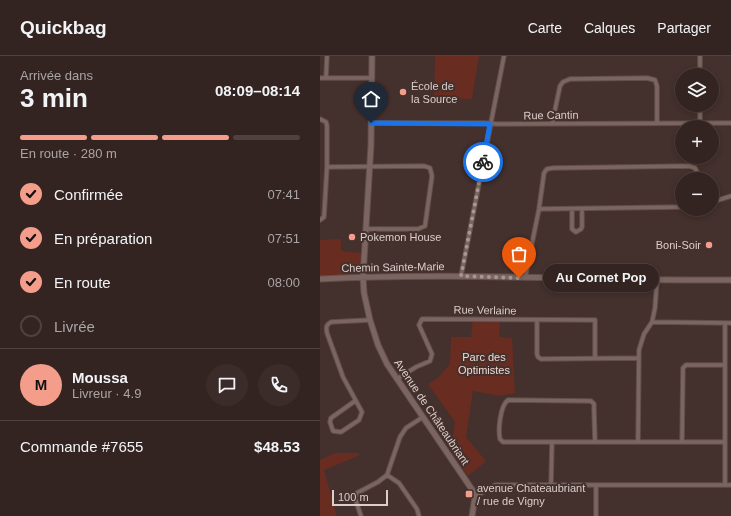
<!DOCTYPE html>
<html lang="fr">
<head>
<meta charset="utf-8">
<style>
	body { margin:0; font-family:Helvetica,sans-serif; background:#3b2c2a; color:#f1f3f6; height:100vh; display:flex; flex-direction:column; font-size:15px; white-space:nowrap }
	* { box-sizing:border-box; margin:0 }
	p { font-size:13px; color:#a9a4a5 }
	.icon { flex:none; width:22px; height:22px; fill:none; stroke:currentColor; stroke-width:2; stroke-linecap:round; stroke-linejoin:round }
	.map { position:relative; flex:1; overflow:hidden }
	.sheet { display:flex; flex-direction:column; background:#332421; width:320px }
	.sheet>* { flex:none }
	.fabs { position:absolute; left:355px; top:12px; display:grid; gap:8px }
	.fabs a { display:grid; place-items:center; width:44px; height:44px; border-radius:50%; background:#332421; box-shadow:0 2px 6px #0003,0 0 0 1px #4e413f; font-size:20px }
	.scale { position:absolute; left:12px; bottom:10px; width:56px; box-sizing:border-box; padding-left:4px; border:2px solid #dbcecb; border-top:0; font-size:11px; line-height:14px; white-space:nowrap; color:#dbcecb; -webkit-text-stroke:3px #44302c; paint-order:stroke }
	.pin { position:absolute; display:grid; place-items:center; width:34px; height:34px; color:#fff; margin:-41px -17px; border-radius:50% 50% 50% 0; rotate:-45deg; box-shadow:0 0 4px #0007 }
	.pin .icon { rotate:45deg }
	.courier { position:absolute; display:grid; place-items:center; width:40px; height:40px; margin:-20px; border:3px solid #1a73e8; border-radius:50%; background:#fff; color:#222; box-shadow:0 1px 5px #0007 }
	.bubble { position:absolute; height:28px; border-radius:14px; background:#332421; box-shadow:0 2px 6px #0003,0 0 0 1px #4e413f; font-size:13px; font-weight:700; line-height:28px; text-align:center }
	.headline em { font-style:normal; font-weight:700 }
	.headline div { display:flex; flex-direction:column-reverse }
	.headline { display:flex; align-items:center; justify-content:space-between; height:68px; padding:0 20px }
	h1 { font-size:26px; font-weight:700; line-height:30px }
	.bar { display:grid; grid-template-columns:repeat(4,1fr); gap:6px 4px; align-content:center; height:48px; padding:0 20px }
	.bar i { height:5px; border-radius:3px; background:#4e413f }
	.bar .selected { background:#f49d8b }
	.bar p { grid-column:span 4 }
	.line { display:flex; align-items:center; gap:10px; padding:0 20px; border-top:1px solid #4e413f }
	.line div { flex:1 }
	.round { display:grid; place-items:center; flex:none; width:42px; height:42px; border-radius:21px; background:#3b2c2a }
	ol { padding:0 20px; list-style:none }
	li { display:flex; align-items:center; gap:12px; height:44px }
	li p { margin-inline-start:auto }
	li .icon { padding:4px; border-radius:50%; background:#f49d8b; color:#111; stroke-width:4 }
	li:last-child { color:#a9a4a5 }
	li i { width:22px; height:22px; border:2px solid #4e413f; border-radius:50% }
	header { display:flex; align-items:center; gap:24px; box-sizing:border-box; height:56px; padding:0 20px; background:#332421; border-bottom:1px solid #4e413f }
	header strong { font-size:19px }
	nav { display:flex; gap:22px; margin-inline-start:auto; font-size:14px }
	main { display:flex; flex:1; min-height:0 }
	.map>svg:first-child { display:block }
	.green { fill:#692c20 }
	.lines { fill:none; stroke-linecap:round; stroke-linejoin:round }
	.street-casing { stroke:#5f4f4b; stroke-width:5.5 }
	.secondary-casing { stroke:#5f4f4b; stroke-width:7 }
	.street { stroke:#7c6560; stroke-width:3.5 }
	.secondary { stroke:#7c6560; stroke-width:5 }
	.done { stroke:#a69793; stroke-width:4; stroke-dasharray:0 7.2 }
	.route { stroke:#1a73e8; stroke-width:5 }
	.poi-dot { fill:#f49d8b; stroke:#44302c; stroke-width:1.5 }
	.labels { text-anchor:middle; dominant-baseline:central; stroke-width:4; stroke-linejoin:round; paint-order:stroke }
	.poi-label { font-size:11px; fill:#dbcecb; stroke:#44302c; text-anchor:start }
	.street-label { font-size:11px; fill:#dbcecb; stroke:#44302c }
	.park-label { font-size:11px; fill:#efd9d3; stroke:#44302c }
</style>
</head>
<body>
<header>
<strong>Quickbag</strong>
<nav><a>Carte</a><a>Calques</a><a>Partager</a></nav>
</header>
<main>
<section class="sheet">
<div class="headline"><div><h1>3 min</h1><p>Arrivée dans</p></div><em>08:09–08:14</em></div>
<div class="bar"><i class="selected"></i><i class="selected"></i><i class="selected"></i><i></i><p>En route · 280 m</p></div>
<ol>
<li><svg class="icon" aria-label="check" viewBox="0 0 24 24"><path d="M5 12l5 5 9-10"/></svg>Confirmée<p>07:41</p></li>
<li><svg class="icon" aria-label="check" viewBox="0 0 24 24"><path d="M5 12l5 5 9-10"/></svg>En préparation<p>07:51</p></li>
<li><svg class="icon" aria-label="check" viewBox="0 0 24 24"><path d="M5 12l5 5 9-10"/></svg>En route<p>08:00</p></li>
<li><i></i>Livrée</li>
</ol>
<div class="line" style="height:72px"><b class="round" style="background:#f49d8b;color:#111">M</b><div><b>Moussa</b><p>Livreur · 4.9</p></div><a class="round"><svg class="icon" aria-label="chat" viewBox="0 0 24 24"><path d="M4 5h16v11H9l-5 4z"/></svg></a><a class="round"><svg class="icon" aria-label="phone" viewBox="0 0 24 24"><path d="M5 4h4l2 5-3 2q2 4 5 5l2-3 5 2v4C11 20 4 13 5 4z"/></svg></a></div>
<div class="line" style="height:52px"><div>Commande #7655</div><b>$48.53</b></div>
</section>
<div class="map">
<svg width="411" height="460" viewBox="0 0 411 460">
	<rect width="100%" height="100%" fill="#44302c"/>
	<path class="green" d="M115 0H159L152 43 114 42Z
		M21 183V195L42 197 40 217 36 220 0 221V184Z
		M153 263H180L179 281 192 282 195 337 180 340 153 335 146 381 166 405 148 420 131 395 135 366 108 328 118 322 130 308 131 281H151Z
		M15 397H38L40 399 4 414 17 460H0V404Z"/>
	<g class="lines">
		<defs>
			<path id="street" d="M380 0V19
				M0 22H51
				M6 22 7 0
				M380 49V67
				M0 63 6 66 7 70V111L4 161 0 164
				M51 67H163L178 68 411 67
				M232 68 240 30 243 26 250 23 327 22 335 24 337 30V67
				M7 111 104 110 110 112 112 120 105 170 98 173H46
				M392 146 411 140
				M219 153 362 151
				M252 153V173L256 176 261 173 262 171V153
				M141 220 184 0
				M205 222 219 153 224 117 227 113 233 112 369 110 375 112 380 123
				M217 264V298L218 301 221 303 318 302
				M332 266 411 267
				M77 323 96 311 110 305 112 298 99 269 102 263 275 264V302
				M35 345 11 362 10 366 13 375 21 376 39 364 42 356 23 321 7 277C6 271 6 269 11 266L50 264
				M275 386 274 353V348L271 345 188 344C180 350 178 374 180 383L183 386C257 386 331 386 405 386
				M318 386 319 294 324 278 332 266 335 252 337 224
				M362 386 363 312 366 309H405
				M67 419 79 427 97 453 99 460
				M231 429 232 386
				M276 429V460
				M405 429V267
				M155 441 175 429H411
				M41 460 35 442 37 437 58 426 67 419 80 381 86 372 103 361"/>
			<path id="secondary" d="M52 0 51 89 43 221 44 237 50 264 58 289 67 308 153 435 155 441 152 460
				M0 223C137 216 274 225 411 224"/>
		</defs>
		<use href="#street" class="street-casing"/>
		<use href="#secondary" class="secondary-casing"/>
		<use href="#street" class="street"/>
		<use href="#secondary" class="secondary"/>
	</g>
	<g class="lines">
		<path class="done" d="M163 106 141 220 199 222"/>
		<path class="route" d="M51 67 170 68 163 106"/>
	</g>
	<g class="poi-dot">
		<circle cx="83" cy="36" r="4"/>
		<circle cx="32" cy="181" r="4"/>
		<circle cx="389" cy="189" r="4"/>
		<rect x="145" y="434" width="8" height="8" rx="2"/>
	</g>
	<g class="labels">
		<g class="poi-label">
			<text x="91" y="30">École de<tspan x="91" dy="13">la Source</tspan></text>
			<text x="40" y="181">Pokemon House</text>
			<text x="381" y="189" text-anchor="end">Boni-Soir</text>
			<text x="157" y="432">avenue Chateaubriant<tspan x="157" dy="13">/ rue de Vigny</tspan></text>
		</g>
		<g class="street-label">
			<text transform="translate(231 59) rotate(-1)">Rue Cantin</text>
			<text transform="translate(73 211) rotate(-1)">Chemin Sainte-Marie</text>
			<text transform="translate(165 254) rotate(1)">Rue Verlaine</text>
			<text transform="translate(112 356) rotate(56)">Avenue de Châteaubriant</text>
		</g>
		<g class="park-label">
			<text x="164" y="301">Parc des<tspan x="164" dy="13">Optimistes</tspan></text>
		</g>
	</g>
</svg>
<div class="fabs">
<a><svg class="icon" aria-label="layers" viewBox="0 0 24 24"><path d="M12 4l9 5-9 5-9-5zM3 14l9 5 9-5"/></svg></a>
<a>+</a>
<a>−</a>
</div>
<div class="scale">100 m</div>
<div class="pin" style="left:199px;top:222px;background:#ea580c"><svg class="icon" aria-label="bag" viewBox="0 0 24 24"><path d="M5 8h14l-1 12H6zM9 8a3 3 0 0 1 6 0"/></svg></div>
<div class="pin" style="left:51px;top:67px;background:#1f2937"><svg class="icon" aria-label="home" viewBox="0 0 24 24"><path d="M3 11l9-7 9 7M6 9v11h12V9"/></svg></div>
<div class="courier" style="left:163px;top:106px"><svg class="icon" aria-label="bike" viewBox="0 0 24 24"><circle cx="6" cy="16" r="4"/><circle cx="18" cy="16" r="4"/><path d="M6 16l4-8h5l3 8M10 8l3 8H6M13 5h3"/></svg></div>
<div class="bubble" style="left:223px;top:208px;width:116px">Au Cornet Pop</div>
</div>
</main>
</body>
</html>
